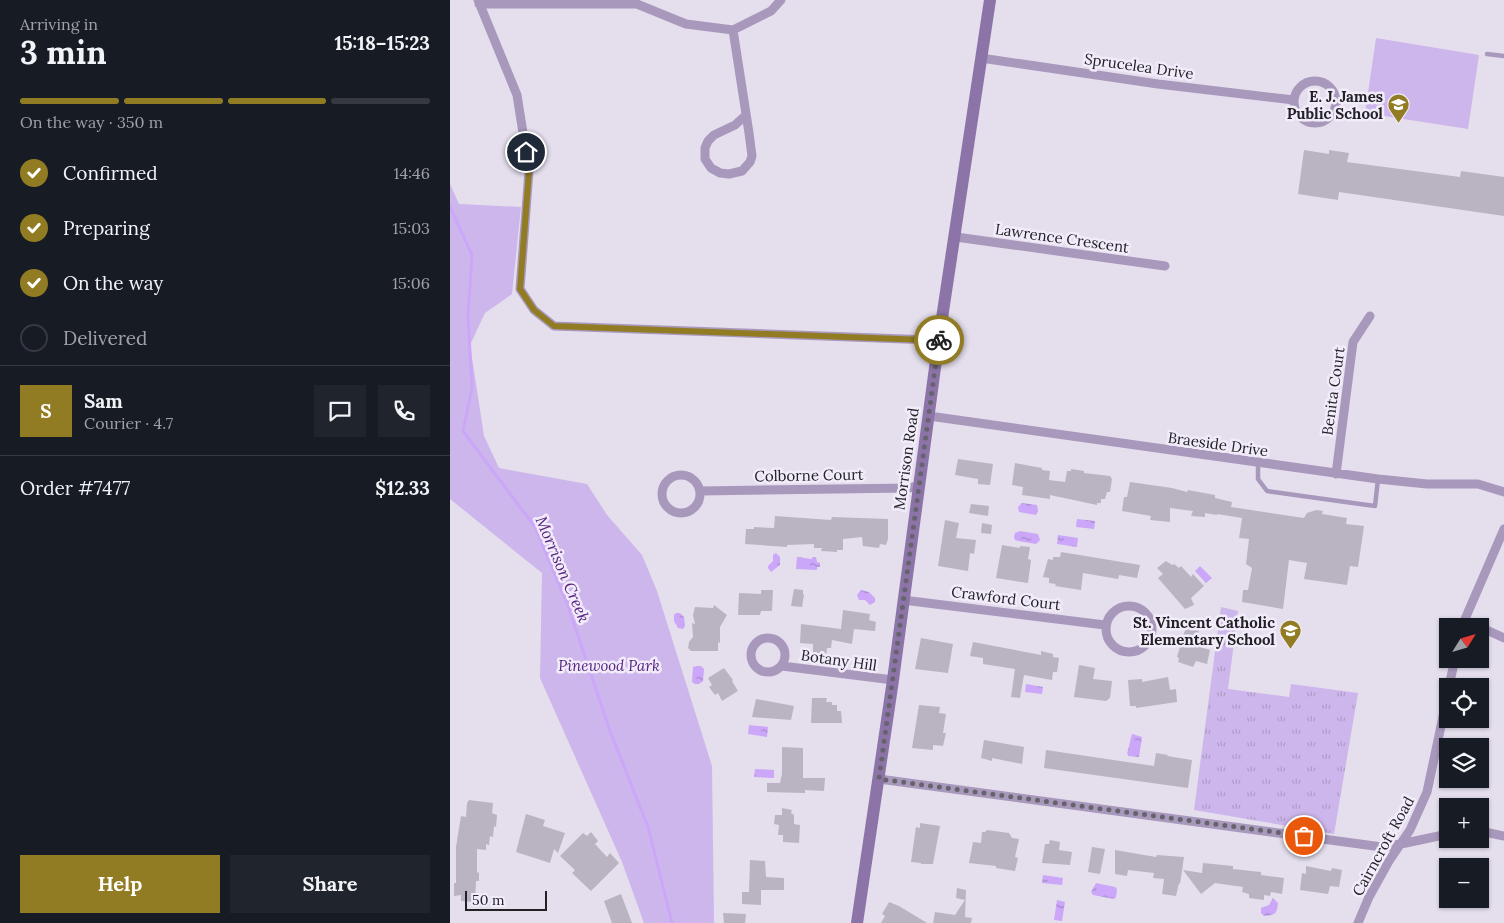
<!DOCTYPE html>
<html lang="en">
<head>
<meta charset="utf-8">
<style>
	body { margin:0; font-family:Lora,serif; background:#20242c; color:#f1f3f6; height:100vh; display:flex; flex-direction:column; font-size:19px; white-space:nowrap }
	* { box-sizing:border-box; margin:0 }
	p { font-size:16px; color:#9ea1a6 }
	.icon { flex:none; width:28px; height:28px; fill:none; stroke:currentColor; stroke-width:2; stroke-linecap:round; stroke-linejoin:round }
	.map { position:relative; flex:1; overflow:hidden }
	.sheet { display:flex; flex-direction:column; background:#171b24; width:450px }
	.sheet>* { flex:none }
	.needle { width:32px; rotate:53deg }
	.buttons { position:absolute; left:989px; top:618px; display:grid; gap:10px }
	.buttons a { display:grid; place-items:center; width:50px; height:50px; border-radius:0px; background:#171b24; box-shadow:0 1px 4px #0004; font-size:25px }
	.scale { position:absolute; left:15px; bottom:12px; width:82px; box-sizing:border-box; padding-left:5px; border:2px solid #232126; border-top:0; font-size:14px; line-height:18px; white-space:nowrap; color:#232126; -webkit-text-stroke:4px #f2ecfa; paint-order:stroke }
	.pin { position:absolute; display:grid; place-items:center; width:42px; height:42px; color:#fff; margin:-21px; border:2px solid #fff; border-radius:50%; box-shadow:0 1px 5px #0007 }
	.courier { position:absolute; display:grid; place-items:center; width:50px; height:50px; margin:-25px; border:4px solid #927c23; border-radius:50%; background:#fff; color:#222; box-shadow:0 1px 6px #0007 }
	.head em { font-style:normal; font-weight:800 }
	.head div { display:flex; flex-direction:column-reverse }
	.head { display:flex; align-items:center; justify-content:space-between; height:85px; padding:0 20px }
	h1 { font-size:32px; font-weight:800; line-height:38px }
	.bar { display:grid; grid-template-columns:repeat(4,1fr); gap:8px 5px; align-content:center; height:60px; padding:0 20px }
	.bar i { height:6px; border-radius:4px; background:#363941 }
	.bar .active { background:#927c23 }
	.bar p { grid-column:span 4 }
	.line { display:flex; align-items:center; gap:12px; padding:0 20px; border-top:1px solid #363941 }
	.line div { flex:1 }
	.round { display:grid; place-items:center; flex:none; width:52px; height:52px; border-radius:0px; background:#20242c }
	ol { padding:0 20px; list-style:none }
	li { display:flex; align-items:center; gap:15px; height:55px }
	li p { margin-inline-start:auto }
	li .icon { padding:5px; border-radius:50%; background:#927c23; color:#fff; stroke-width:4 }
	li:last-child { color:#9ea1a6 }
	li i { width:28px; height:28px; border:2px solid #363941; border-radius:50% }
	.action { display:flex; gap:10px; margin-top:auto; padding:10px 20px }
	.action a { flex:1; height:58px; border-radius:0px; background:#927c23; color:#fff; font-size:20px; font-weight:800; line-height:58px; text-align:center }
	.action a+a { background:#20242c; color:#f1f3f6 }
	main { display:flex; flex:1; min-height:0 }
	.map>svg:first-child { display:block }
	.grass { fill:url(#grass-tufts) }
	.green { fill:#cdb6eb }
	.water { fill:url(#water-ripples) }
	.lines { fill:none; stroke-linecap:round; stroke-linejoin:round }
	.stream { stroke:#cba6f9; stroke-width:3 }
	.building { fill:#bab4c2 }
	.lane { stroke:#a898bc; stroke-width:4.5 }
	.street { stroke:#a898bc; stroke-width:9 }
	.secondary { stroke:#8c74a9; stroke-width:12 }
	.done { stroke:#67636c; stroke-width:5; stroke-dasharray:0 9 }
	.route { stroke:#927c23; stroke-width:6 }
	.labels { text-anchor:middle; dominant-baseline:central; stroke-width:5; stroke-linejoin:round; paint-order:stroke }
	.street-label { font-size:15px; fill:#232126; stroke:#f2ecfa }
	.poi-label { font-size:15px; font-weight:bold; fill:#232126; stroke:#f2ecfa; text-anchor:end }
	.park-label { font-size:15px; font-style:italic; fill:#552381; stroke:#f2ecfa }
	.water-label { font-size:16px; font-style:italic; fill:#562482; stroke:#f2ecfa }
</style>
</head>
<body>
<main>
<section class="sheet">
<div class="head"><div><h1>3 min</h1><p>Arriving in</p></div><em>15:18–15:23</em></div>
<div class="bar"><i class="active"></i><i class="active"></i><i class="active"></i><i></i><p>On the way · 350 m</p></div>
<ol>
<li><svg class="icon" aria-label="check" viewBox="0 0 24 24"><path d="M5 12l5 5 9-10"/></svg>Confirmed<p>14:46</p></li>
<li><svg class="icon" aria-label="check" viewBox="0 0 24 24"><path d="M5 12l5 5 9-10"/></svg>Preparing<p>15:03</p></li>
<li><svg class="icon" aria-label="check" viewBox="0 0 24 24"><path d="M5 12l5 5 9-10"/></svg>On the way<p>15:06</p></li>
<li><i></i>Delivered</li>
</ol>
<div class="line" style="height:90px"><b class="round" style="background:#927c23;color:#fff">S</b><div><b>Sam</b><p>Courier · 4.7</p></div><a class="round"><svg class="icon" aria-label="chat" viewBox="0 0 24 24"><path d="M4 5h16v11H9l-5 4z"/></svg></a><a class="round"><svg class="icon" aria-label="phone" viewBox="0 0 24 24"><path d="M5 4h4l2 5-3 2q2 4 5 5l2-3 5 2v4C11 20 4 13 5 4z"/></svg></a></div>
<div class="line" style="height:65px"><div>Order #7477</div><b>$12.33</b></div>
<div class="action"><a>Help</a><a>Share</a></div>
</section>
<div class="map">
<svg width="1054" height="923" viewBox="0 0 1054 923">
	<defs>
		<pattern id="grass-tufts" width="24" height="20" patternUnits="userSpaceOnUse" patternTransform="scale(1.25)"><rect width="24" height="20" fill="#cdb6eb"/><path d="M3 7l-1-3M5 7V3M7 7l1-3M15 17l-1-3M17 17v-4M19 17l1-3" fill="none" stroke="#b09cc9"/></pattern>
		<pattern id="water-ripples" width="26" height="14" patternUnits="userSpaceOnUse" patternTransform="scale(1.25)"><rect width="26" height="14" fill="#cba6f9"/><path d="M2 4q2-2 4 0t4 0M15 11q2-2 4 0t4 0" fill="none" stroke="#a487c9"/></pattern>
	</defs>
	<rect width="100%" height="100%" fill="#e4deed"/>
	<path class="grass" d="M771 607 788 611 778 689 839 697 841 684 908 693 884 834 744 810Z"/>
	<path class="green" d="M926 38 1029 55 1018 129 915 113Z
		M0 184 9 204 71 207 62 294 35 313 20 345 34 436 49 468 137 484 157 515 192 555 207 591 262 766 264 923H194L172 862 90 678 92 573 0 499Z"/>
	<path class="water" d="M572 503 587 505 588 511 586 515 569 512 568 507Z
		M627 519 645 521 644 529 626 527Z
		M570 531 588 534 590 540 586 544 568 541 565 540 564 537 565 533Z
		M608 535 628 538 627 547 607 544Z
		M326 553 330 557V565L321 572 318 568V566L323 561V555Z
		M347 557 362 559V557H366L367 562 370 563V567H367V570L346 569Z
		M750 566 762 578 756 583 745 571Z
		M411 590 419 592 425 598V602L420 605 415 600H409L407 595Z
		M226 613H230L234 617 235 626 233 629 228 628 224 621V615Z
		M247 666H251L254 669 253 681 249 684H245L242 682 243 667Z
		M576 684 593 687 592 694 575 692Z
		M299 725 318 727 317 737 298 734Z
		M682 734 692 737 689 757 678 756V754H677Z
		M305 769 324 770V778L304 777Z
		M593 875 613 878 612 885 592 883Z
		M646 883 665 887 667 889 666 897 664 899 643 895 641 892Z
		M823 898 828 903C827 915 824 915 814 916L811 913V908L819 905Z
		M607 900 615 902 612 921 604 920Z"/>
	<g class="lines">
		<path class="stream" d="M0 207 22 255 18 316 22 388 13 431 85 527 117 603 160 731 198 827 222 923"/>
	</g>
	<path class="building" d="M854 150 879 154V150L899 153 897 162 1010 177 1011 171 1054 177V216L889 192 888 200 848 194Z
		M508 459 543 464 540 485 528 484V479L505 475Z
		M565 463 592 468V470L600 471 599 480 615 482 617 471H621V469L634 471V473L660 476 662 479 660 492H657L655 499H651V503H647V505L600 495V499L572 495 573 487 562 485Z
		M680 482 722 488 737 492 738 490 765 495V498L782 502 781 507 854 518 857 513 866 510 873 511 872 514 897 518 896 524 914 526 908 567 900 566 897 585 854 579 857 563 839 560 833 609 792 602 793 590H798L802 568 796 564 799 539 789 538 792 518 767 514V515L755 513V517L741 516 743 511 720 508V522L700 520 701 516 672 511 674 497H677Z
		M521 504 539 506 538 516 519 513Z
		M325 516 381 520 382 517 438 519V539L436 545 430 544 429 548 413 546 412 537 393 539V550H387V552L371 551 372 548H364V544L337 545V547L295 544 296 529H304V527L324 528Z
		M495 520 509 523 506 538 526 540 524 554 520 553 518 571 488 566Z
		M532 523 542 525 541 534 531 533Z
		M552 545 570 548V546L580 547 578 559 581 560 578 583 546 578Z
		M611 552 690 565 687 578 669 575 668 579 633 573 631 590 605 586 606 584 599 583V578L593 577 598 559 603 560V557H610Z
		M716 561 722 565 724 564 729 568 731 566 741 577 743 574 754 586 741 598 744 605 735 609 708 578 713 574 707 568Z
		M344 589 353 590V594L354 595 352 607 341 606Z
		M311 590H323L322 611H311L310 615H288L289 593 311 594Z
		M264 605 277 615 270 627V643L268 642V651H241L238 648 239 642 243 637 242 623 245 624 243 615 245 607 263 608Z
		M393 610 420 614 419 620 426 622 425 631 404 629 402 644 382 640 381 648H377L376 657 363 656V644L350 643 351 624 391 629Z
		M738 620 751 625 746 639 752 640 750 647 760 650 757 664 746 661 743 667 728 662 729 658 727 657Z
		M471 638 503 644 498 673 465 669Z
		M523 642 591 655V651L603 654V657L609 658 607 672H603L602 680 574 675 570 698 561 697 565 669 533 664V658L520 656Z
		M629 665 645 668 643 679 662 681 660 698 656 701 624 697Z
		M274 668 283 680 282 681 288 691 272 701 268 693 265 695 259 687 262 685 258 678Z
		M718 677 720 690 726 689 727 702 686 708V706H680L678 680 692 679V682Z
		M362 698H377L376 702H382V705H387V711H391L392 723H361Z
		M306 699 344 706 341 720 302 717Z
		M469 705 490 707 489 713 496 714 493 733H496L493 746 483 745V750L462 748Z
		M534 740 574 747 572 764 542 758V761L531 758Z
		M332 747 353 748V778H375L374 791 355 790V793L317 792V783H330L332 774Z
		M596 750 704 766 706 753 718 755 717 756 742 760 738 788 594 768Z
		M19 800 43 803 42 813 47 815 46 827 44 826 43 837 40 836 39 845 36 844V850L27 849V873L29 872V881H26L25 902 11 901V895L4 896V883H6V847L11 816 16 817 17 803Z
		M332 808 342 810 341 813 344 815V824L350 825 349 843 333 842V835H328L329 825 324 824 325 815H332Z
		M76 814 95 820 93 826 115 833 108 853 104 849 100 863 66 852Z
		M470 823 490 826 483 864H471V863L461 862 466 827 470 828Z
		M537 830 559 833 562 838 569 839 565 857 568 858 565 871 546 868V866L519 863 523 842 531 843 532 832H535Z
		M141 832 148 841 145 844 157 857 160 853 169 863 141 891 122 873 125 870 110 856 133 833 137 836Z
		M600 840 610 842 609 850 622 852 620 865 592 863 595 844H599Z
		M642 847 655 849 650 874 638 872Z
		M665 850 706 857 707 855 734 857 730 884 729 883 726 896 712 894 714 879 703 878 704 873 678 870 677 876 665 874Z
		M300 860 315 861 316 877 334 878V890H311V905L292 904V892H299Z
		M753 863 783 866V869L811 872V875L834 878 832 894 821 892 820 896 814 895V900L799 898V894L792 892 793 887 765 883 751 894 733 870 752 873Z
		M856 866 881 871 882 868 892 870 889 887 880 886 878 894 850 890 852 873 856 874Z
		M507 888 516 890 515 917 522 918 521 923H483L485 912 505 915 515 900 506 898Z
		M171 894 182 923H162L154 901Z
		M439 902 449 906 477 923H431L435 916 432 914Z
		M273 913 296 914 295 923H274Z"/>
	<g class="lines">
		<path class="lane" d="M1037 54 1054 56
			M808 463V479L817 491 910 504 925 506 928 479"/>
		<path class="street" d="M28 0 67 95 79 171 70 289 84 310 104 326 481 340 489 338
			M29 4H187L236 24 283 30 321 11 331 0
			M283 30 299 133 302 156 300 162 292 171 279 174 270 173 261 168 255 159V148L258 141 264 135 285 125 296 115
			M531 58 708 84 844 100
			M844 102a21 21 0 1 1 42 0a21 21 0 1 1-42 0Z
			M506 237 715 266
			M479 416 928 479 977 484H1028L1054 492
			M886 474 903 342 920 316
			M212 494a19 19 0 1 1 38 0a19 19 0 1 1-38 0Z
			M250 491 459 488 468 486
			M453 600 655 625
			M656 629a23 23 0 1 1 46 0a23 23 0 1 1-46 0Z
			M1012 626 1054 529
			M1030 627 1054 638
			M301 655a17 17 0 1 1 34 0a17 17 0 1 1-34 0Z
			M332 666 443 680
			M999 686 1005 659
			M429 779 932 847 951 844 998 834
			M1030 831 1054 836
			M908 923 919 897 939 861 960 830 977 792 998 693"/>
		<path class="secondary" d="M407 923 443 680 489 338 540 0"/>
	</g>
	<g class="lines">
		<path class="done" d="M489 340 429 779 854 836"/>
		<path class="route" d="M76 152 79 171 70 289 84 310 104 326 475 340 489 338V340"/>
	</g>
	<defs>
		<symbol id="school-pin" viewBox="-11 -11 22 30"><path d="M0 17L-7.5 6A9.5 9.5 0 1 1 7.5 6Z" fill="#927c23" stroke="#f2ecfa"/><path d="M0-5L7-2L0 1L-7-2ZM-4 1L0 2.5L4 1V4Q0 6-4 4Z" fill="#fff"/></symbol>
	</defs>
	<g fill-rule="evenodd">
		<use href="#school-pin" x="936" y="92" width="25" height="34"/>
		<use href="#school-pin" x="828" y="618" width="25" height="34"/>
	</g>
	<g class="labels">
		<g class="street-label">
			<text transform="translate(689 66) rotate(8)">Sprucelea Drive</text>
			<text transform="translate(612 238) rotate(8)">Lawrence Crescent</text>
			<text transform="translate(883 391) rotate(-82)">Benita Court</text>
			<text transform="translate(768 444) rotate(8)">Braeside Drive</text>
			<text transform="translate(456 459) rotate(-82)">Morrison Road</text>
			<text transform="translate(359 475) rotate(-1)">Colborne Court</text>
			<text transform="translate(556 598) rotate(7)">Crawford Court</text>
			<text transform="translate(389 660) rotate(8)">Botany Hill</text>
			<text transform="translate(933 846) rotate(-61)">Cairncroft Road</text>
		</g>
		<g class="poi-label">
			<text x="933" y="96">E. J. James<tspan x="933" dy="17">Public School</tspan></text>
			<text x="825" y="622">St. Vincent Catholic<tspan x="825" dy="17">Elementary School</tspan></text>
		</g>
		<g class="park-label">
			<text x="159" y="665">Pinewood Park</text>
		</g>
		<g class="water-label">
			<text transform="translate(113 569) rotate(67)">Morrison Creek</text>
		</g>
	</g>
</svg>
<div class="buttons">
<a><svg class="needle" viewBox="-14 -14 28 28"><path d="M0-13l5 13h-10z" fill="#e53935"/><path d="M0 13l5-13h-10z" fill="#9ea1a6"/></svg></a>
<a><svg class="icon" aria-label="locate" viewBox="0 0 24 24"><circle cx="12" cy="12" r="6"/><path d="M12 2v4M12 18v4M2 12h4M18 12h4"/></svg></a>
<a><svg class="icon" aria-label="layers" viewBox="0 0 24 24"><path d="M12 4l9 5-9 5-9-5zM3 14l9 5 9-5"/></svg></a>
<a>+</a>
<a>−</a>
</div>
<div class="scale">50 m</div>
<div class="pin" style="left:854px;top:836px;background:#ea580c"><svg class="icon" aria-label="bag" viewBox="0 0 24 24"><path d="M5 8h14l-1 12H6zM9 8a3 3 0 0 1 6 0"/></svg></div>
<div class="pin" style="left:76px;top:152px;background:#1f2937"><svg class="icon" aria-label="home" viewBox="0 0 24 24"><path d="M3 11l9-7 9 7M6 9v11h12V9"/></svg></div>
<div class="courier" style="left:489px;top:340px"><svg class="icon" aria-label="bike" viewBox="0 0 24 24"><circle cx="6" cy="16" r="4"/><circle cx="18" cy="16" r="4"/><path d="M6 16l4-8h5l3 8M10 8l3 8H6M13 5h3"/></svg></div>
</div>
</main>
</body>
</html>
